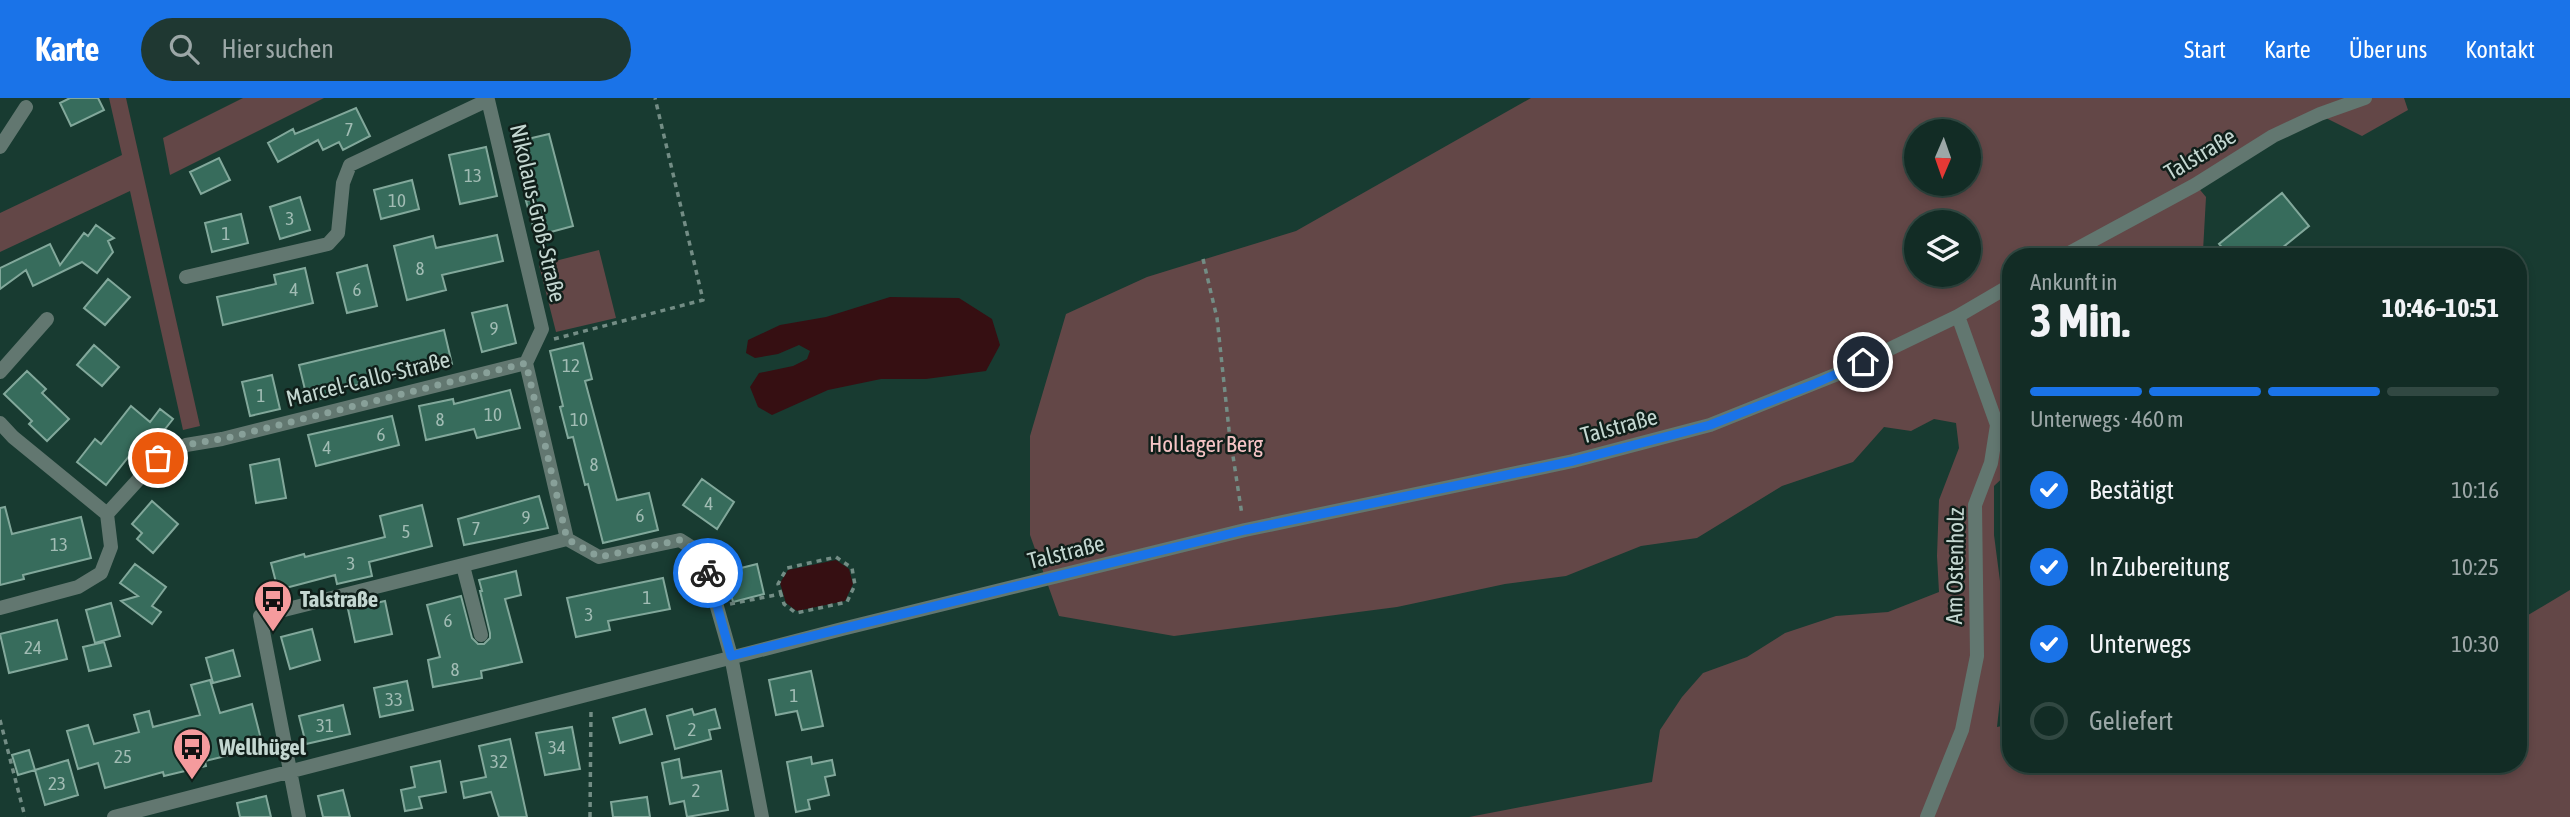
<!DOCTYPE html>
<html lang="de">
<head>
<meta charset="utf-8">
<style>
	body { margin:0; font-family:"Asap Condensed",sans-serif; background:#1f3832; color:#f1f3f6; height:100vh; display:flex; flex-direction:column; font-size:26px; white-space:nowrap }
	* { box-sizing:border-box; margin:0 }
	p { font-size:23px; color:#9ca7a7 }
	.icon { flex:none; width:38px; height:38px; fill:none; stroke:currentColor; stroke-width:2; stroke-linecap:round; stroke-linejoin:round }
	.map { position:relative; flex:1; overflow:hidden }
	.details { position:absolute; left:2002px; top:150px; width:525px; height:525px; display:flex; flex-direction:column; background:#122c25; border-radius:28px; box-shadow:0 4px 10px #0003,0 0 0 2px #314842 }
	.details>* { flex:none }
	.needle { width:46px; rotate:182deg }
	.tools { position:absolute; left:1904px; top:21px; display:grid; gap:14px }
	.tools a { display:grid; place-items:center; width:77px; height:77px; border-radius:50%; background:#122c25; box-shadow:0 4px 10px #0003,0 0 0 2px #314842; font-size:35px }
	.pin { position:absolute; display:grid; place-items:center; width:60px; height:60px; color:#fff; margin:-30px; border:4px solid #fff; border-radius:50%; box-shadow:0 2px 7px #0007 }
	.courier { position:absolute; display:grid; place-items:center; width:70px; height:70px; margin:-35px; border:5px solid #1a73e8; border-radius:50%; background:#fff; color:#222; box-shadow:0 2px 9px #0007 }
	.headline em { font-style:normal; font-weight:700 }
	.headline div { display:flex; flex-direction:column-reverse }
	.headline { display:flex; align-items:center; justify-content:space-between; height:119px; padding:0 28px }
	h1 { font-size:46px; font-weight:700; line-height:52px }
	.bar { display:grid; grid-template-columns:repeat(4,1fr); gap:10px 7px; align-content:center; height:84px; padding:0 28px }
	.bar i { height:9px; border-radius:5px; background:#314842 }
	.bar .on { background:#1a73e8 }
	.bar p { grid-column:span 4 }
	ol { padding:0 28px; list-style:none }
	li { display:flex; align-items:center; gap:21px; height:77px }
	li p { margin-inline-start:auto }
	li .icon { padding:7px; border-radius:50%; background:#1a73e8; color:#fff; stroke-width:4 }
	li:last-child { color:#9ca7a7 }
	li i { width:38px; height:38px; border:4px solid #314842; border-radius:50% }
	header { display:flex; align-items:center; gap:42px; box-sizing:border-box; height:98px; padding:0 35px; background:#1a73e8; color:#fff }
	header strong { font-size:33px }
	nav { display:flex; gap:38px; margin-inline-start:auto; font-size:24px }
	.search { width:490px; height:63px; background:#1f3832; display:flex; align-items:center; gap:18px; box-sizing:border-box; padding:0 24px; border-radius:38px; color:#9ca7a7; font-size:26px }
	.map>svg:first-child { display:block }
	.green { fill:#634747; fill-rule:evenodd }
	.water { fill:#360f12 }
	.building { fill:#376c5c; stroke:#82a89b; stroke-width:2 }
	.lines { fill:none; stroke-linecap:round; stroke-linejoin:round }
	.path { stroke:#738d85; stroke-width:3.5; stroke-dasharray:5 5; stroke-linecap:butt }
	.street { stroke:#627770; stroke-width:14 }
	.done { stroke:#88a099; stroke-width:7; stroke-dasharray:0 12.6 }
	.route { stroke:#1a73e8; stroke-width:9 }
	.labels { text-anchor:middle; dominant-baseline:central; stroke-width:5; stroke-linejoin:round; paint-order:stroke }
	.number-label { font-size:19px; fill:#a1bcb4 }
	.street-label { font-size:23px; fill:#c4d7d1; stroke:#101f1a }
	.park-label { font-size:23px; fill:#f5c4c5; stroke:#101f1a }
	.poi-label { font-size:23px; font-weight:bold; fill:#c4d7d1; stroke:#101f1a; text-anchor:start }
</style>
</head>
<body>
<header>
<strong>Karte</strong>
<div class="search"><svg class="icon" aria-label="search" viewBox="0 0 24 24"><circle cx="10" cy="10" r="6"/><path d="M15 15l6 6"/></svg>Hier suchen</div>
<nav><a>Start</a><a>Karte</a><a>Über uns</a><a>Kontakt</a></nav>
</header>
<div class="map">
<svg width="2570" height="719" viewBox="0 0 2570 719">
	<rect width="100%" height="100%" fill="#183b31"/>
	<path class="green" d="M109 0H126L200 328 183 332 130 93 0 154V115L122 57Z
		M243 0H324L170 77 163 40Z
		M1531 0H2404L2408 12 2362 38 2320 17 2196 87 2206 99 2203 153 2198 159H2011V372L1994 388V437L2007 537 1997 629 2011 626V667H2518V523L2570 492V719H1469L1652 684 1660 632 1682 599 1703 575 1747 559 1785 535 1836 518 1888 514 1939 494 1937 458 1939 402 1959 350 1956 325 1934 321 1911 333 1884 329 1853 364 1782 388 1697 440 1641 448 1566 478 1505 486 1397 509 1174 538 1059 518 1030 437V338L1066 216 1147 179 1296 133ZM1916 33H1969V86H1916ZM1916 124H1969V177H1916Z
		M599 152 616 220 556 234 539 167Z"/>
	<path class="water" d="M890 199 959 200 992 221 1000 247 986 273 926 281H881L828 292 772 317 758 309 750 289 759 275 793 268 807 261 810 253 799 247 778 256 755 260 746 255 748 242 780 227 826 219Z
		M836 462 849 471 853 486 845 503 797 513 786 505 780 485 788 472Z"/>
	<path class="building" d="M70 0H98L104 12 71 28 60 5Z
		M356 10 370 38 343 52 339 44 323 52 318 42 278 64 268 45 293 31 295 36Z
		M549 36 573 128 536 138 526 103 534 101 519 43Z
		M486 49 497 98 460 106 449 57Z
		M219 60 230 82 201 96 190 74Z
		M412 82 419 111 381 121 374 92Z
		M2282 95 2309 128 2271 159H2230L2219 146Z
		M300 99 310 132 280 141 270 109Z
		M241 116 248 145 212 154 205 125Z
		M96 127 114 140 108 143 113 154 97 175 82 164 33 188 26 172 0 191V170L50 146 60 167 84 135 88 138Z
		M497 137 503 163 442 177 446 192 407 202 394 148 433 138 436 150Z
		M367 167 377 208 347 215 337 175Z
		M305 170 313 205 223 227 217 199 276 186 274 177Z
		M108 181 130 199 105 227 84 210Z
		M507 207 516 245 482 254 472 215Z
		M444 232 452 266 339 291 341 296 308 304 299 267Z
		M583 245 592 281 585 283 617 402 649 395 658 432 603 445 588 386 585 387 573 339 568 340 560 309 563 308 550 253Z
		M94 247 119 269 102 288 77 267Z
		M27 273 46 291 42 295 69 321 47 343 29 326 32 323 4 296Z
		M272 277 280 311 250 318 242 284Z
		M510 292 520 330 477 340 474 331 426 342 419 308 453 301 454 306Z
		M131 308 150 324 160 311 173 321 161 336 157 333 139 356 134 352 106 387 77 364 95 341 101 346Z
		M392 318 399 347 316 368 308 337Z
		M279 361 286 400 256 405 250 367Z
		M702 381 734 404 717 431 683 407Z
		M539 398 548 430 464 447 458 421Z
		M152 403 178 426 153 455 137 441 142 435 132 426Z
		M422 407 432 448 369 464 372 478 337 486 335 477 278 492 271 465 304 456 305 459 385 439 380 418Z
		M5 409 12 436 81 419 91 460 23 477 24 481 0 487V410Z
		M135 466 166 489 152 508 161 514 152 526 121 503 138 498 120 485Z
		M757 466 764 496 733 504 725 474Z
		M516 473 521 497 505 501 522 564 481 573 482 580 433 589 428 562 440 559 427 507 461 498 472 540 478 546H484L490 540V535L480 493H482L479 482Z
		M663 480 670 511 608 523 610 532 576 539 567 500Z
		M385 503 392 536 355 544 348 511Z
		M111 505 120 538 95 545 86 512Z
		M57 522 67 561 9 575 0 536Z
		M312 531 320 562 290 571 281 539Z
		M104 544 111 568 89 573 83 549Z
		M233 552 240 578 213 585 206 560Z
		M811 573 823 628 802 632 797 613 776 617 769 582Z
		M210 582 220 615 252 606 263 649 205 663 206 668 164 678 163 674 105 690 98 665 78 671 67 633 88 627 94 646 139 634 134 617 149 613 153 629 200 617 191 587Z
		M407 583 413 612 380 619 374 590Z
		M343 607 350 636 306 646 299 618Z
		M645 611 652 636 620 645 613 620Z
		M692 611 694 617 715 611 720 630 709 632 711 641 675 651 667 618Z
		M572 629 580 671 545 677 536 635Z
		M510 641 527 719H499L491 694 464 700 461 684 486 679 479 648Z
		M29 652 35 672 18 677 12 657Z
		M811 659 812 666 832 662 835 677 825 679 829 697 808 702 810 711 796 714 787 664Z
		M679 661 682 680 721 673 728 712 687 719 684 703 670 706 662 665Z
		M68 662 78 697 45 707 35 672Z
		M440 663 446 694 419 699 422 710 405 713 401 692 415 689 411 669Z
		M343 692 350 719H323L318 698Z
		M266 698 271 719H240L237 705Z
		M647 699 650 719H613L611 704Z"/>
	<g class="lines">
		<path class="path" d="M1203 161 1217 220 1229 332 1242 417
			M554 241 703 202 655 0
			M730 506 781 496 784 506 796 515 847 504 855 487 852 470 836 459 787 470 778 486 781 496
			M0 622 25 719
			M590 719 591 613"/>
		<path class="street" d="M0 49 26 9
			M2062 159 2195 87 2273 38 2320 16 2365 0
			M186 179 328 146 338 135 343 85 350 67 488 2 542 231 526 265 567 441 599 459 680 442 702 456 731 558 762 719
			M0 274 47 221
			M0 325 13 339 107 416
			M463 468 481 537
			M0 510 78 489 101 475 111 449 107 416 158 360 186 347 222 341 526 265
			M114 719 842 531 1245 432 1573 363 1710 327 1840 275 1958 218 2011 187
			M299 719 260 518 567 441
			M1927 719 1962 632 1977 558 1975 407 1991 365 1997 327 1958 218"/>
	</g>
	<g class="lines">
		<path class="done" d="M158 360 186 347 231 339 526 265 567 441 599 459 680 442 702 456 708 475"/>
		<path class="route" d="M708 475 731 558 1245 432 1573 363 1710 327 1814 286 1863 264"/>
	</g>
	<defs>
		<symbol id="bus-pin" viewBox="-11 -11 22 30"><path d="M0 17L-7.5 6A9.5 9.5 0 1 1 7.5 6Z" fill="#f59b9d" stroke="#101f1a"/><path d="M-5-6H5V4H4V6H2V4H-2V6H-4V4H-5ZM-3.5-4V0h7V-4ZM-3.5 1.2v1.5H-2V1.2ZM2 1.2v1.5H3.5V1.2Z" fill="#111"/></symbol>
	</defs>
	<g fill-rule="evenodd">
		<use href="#bus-pin" x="251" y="479" width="44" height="60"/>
		<use href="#bus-pin" x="170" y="627" width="44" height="60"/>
	</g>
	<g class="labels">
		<g class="number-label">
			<text x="349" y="31">7</text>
			<text x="473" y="77">13</text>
			<text x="397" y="102">10</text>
			<text x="290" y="120">3</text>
			<text x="226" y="135">1</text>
			<text x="420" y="170">8</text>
			<text x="294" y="191">4</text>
			<text x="357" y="191">6</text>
			<text x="494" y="230">9</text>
			<text x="571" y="267">12</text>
			<text x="261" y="297">1</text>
			<text x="493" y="316">10</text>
			<text x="440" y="321">8</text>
			<text x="579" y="321">10</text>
			<text x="381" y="336">6</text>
			<text x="327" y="349">4</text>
			<text x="594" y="366">8</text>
			<text x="709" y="405">4</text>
			<text x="640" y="417">6</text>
			<text x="526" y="419">9</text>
			<text x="476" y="430">7</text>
			<text x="406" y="433">5</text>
			<text x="59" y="446">13</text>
			<text x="351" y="465">3</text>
			<text x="647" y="499">1</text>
			<text x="589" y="516">3</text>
			<text x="448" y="522">6</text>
			<text x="33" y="549">24</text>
			<text x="455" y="571">8</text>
			<text x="794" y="597">1</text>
			<text x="394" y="601">33</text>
			<text x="325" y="627">31</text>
			<text x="692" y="631">2</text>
			<text x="557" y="649">34</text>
			<text x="123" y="658">25</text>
			<text x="499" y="663">32</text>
			<text x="57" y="685">23</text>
			<text x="696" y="692">2</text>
		</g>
		<g class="street-label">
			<text transform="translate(2200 56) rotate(-31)">Talstraße</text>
			<text transform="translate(538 115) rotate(77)">Nikolaus-Groß-Straße</text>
			<text transform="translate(368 281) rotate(-14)">Marcel-Callo-Straße</text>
			<text transform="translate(1619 328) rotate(-15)">Talstraße</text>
			<text transform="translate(1066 454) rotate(-14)">Talstraße</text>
			<text transform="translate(1955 468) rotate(-89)">Am Ostenholz</text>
		</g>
		<g class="park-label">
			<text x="1206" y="346">Hollager Berg</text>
		</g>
		<g class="poi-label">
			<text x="300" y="501">Talstraße</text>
			<text x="219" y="649">Wellhügel</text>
		</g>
	</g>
</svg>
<div class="tools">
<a><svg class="needle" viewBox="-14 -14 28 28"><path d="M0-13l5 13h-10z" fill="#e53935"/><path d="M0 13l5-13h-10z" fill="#9ca7a7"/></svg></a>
<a><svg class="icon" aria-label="layers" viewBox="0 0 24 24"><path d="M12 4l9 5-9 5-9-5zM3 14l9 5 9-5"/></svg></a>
</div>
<div class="pin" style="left:158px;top:360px;background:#ea580c"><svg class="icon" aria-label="bag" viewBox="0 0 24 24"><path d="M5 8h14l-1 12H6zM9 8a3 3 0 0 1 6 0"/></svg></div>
<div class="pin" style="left:1863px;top:264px;background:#1f2937"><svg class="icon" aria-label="home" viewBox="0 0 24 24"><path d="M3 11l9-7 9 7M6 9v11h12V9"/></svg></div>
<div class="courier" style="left:708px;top:475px"><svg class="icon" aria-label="bike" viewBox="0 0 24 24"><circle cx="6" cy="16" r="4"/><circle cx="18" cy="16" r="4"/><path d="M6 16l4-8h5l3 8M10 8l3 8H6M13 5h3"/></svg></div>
<section class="details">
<div class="headline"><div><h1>3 Min.</h1><p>Ankunft in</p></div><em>10:46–10:51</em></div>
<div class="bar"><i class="on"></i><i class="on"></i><i class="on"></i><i></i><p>Unterwegs · 460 m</p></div>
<ol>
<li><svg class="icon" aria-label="check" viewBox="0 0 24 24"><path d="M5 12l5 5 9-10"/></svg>Bestätigt<p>10:16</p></li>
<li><svg class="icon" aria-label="check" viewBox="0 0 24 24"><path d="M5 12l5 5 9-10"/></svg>In Zubereitung<p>10:25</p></li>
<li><svg class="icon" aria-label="check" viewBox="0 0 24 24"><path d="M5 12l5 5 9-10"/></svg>Unterwegs<p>10:30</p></li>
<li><i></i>Geliefert</li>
</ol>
</section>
</div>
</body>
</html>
